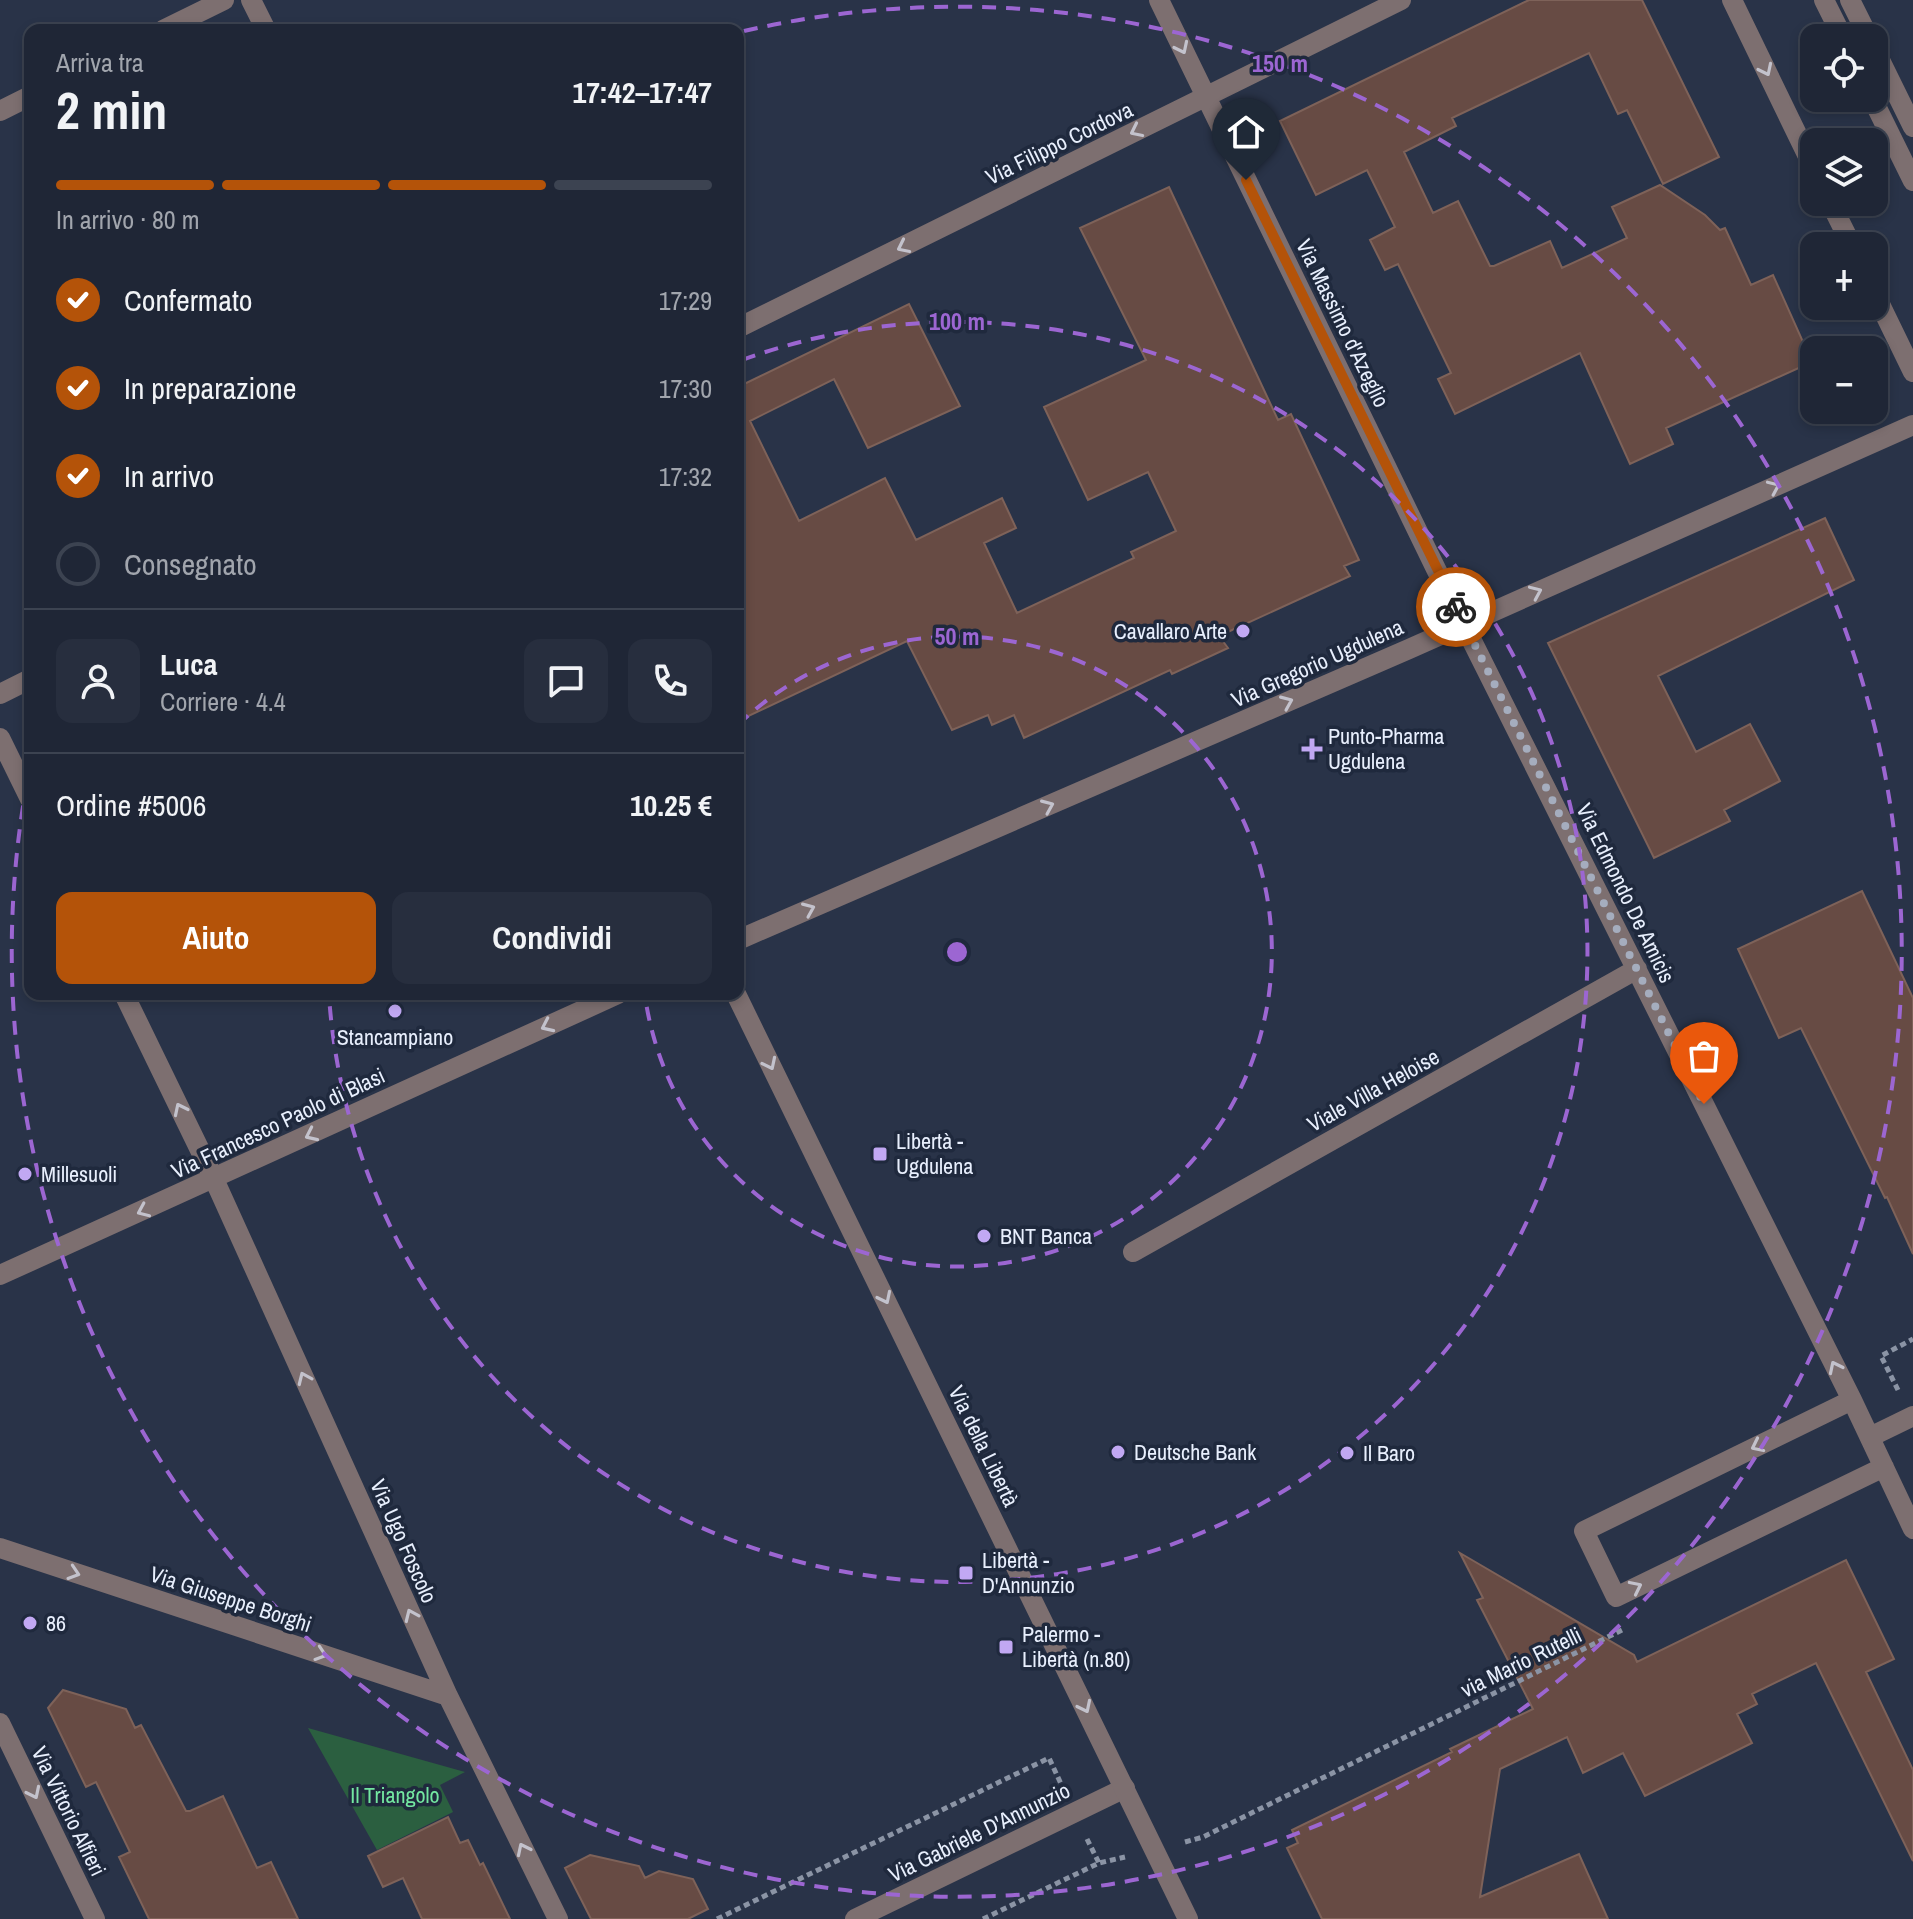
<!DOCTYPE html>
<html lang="it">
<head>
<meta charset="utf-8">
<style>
	body { margin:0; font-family:"Archivo Narrow",sans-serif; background:#272e3e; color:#f1f3f6; height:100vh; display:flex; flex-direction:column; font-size:30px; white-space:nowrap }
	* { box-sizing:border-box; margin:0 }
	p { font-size:26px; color:#a1a5ad }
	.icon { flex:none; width:44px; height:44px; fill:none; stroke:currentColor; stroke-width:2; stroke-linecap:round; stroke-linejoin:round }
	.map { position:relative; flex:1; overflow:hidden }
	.sheet { position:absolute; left:24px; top:24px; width:720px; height:976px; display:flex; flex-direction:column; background:#1f2636; border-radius:16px; box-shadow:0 4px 12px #0003,0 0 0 2px #3c4351 }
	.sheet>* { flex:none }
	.fabs { position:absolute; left:1800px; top:24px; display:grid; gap:16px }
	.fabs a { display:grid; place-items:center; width:88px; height:88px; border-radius:16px; background:#1f2636; box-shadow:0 4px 12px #0003,0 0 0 2px #3c4351; font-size:40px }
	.pin { position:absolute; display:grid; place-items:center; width:68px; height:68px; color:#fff; margin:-82px -34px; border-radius:50% 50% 50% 0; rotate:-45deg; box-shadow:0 0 8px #0007 }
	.pin .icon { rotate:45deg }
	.courier { position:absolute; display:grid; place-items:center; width:80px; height:80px; margin:-40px; border:6px solid #b45309; border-radius:50%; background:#fff; color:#222; box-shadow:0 2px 10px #0007 }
	.summary em { font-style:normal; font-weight:700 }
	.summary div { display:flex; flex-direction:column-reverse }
	.summary { display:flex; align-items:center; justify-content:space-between; height:136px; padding:0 32px }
	h1 { font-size:52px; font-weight:700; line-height:60px }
	.bar { display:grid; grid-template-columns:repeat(4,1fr); gap:12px 8px; align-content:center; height:96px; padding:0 32px }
	.bar i { height:10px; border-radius:6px; background:#3c4351 }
	.bar .on { background:#b45309 }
	.bar p { grid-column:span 4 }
	.line { display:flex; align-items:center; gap:20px; padding:0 32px; border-top:2px solid #3c4351 }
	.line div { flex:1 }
	.round { display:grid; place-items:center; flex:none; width:84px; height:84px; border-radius:16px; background:#272e3e }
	ol { padding:0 32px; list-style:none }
	li { display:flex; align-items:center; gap:24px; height:88px }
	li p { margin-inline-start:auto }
	li .icon { padding:8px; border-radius:50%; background:#b45309; color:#fff; stroke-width:4 }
	li:last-child { color:#a1a5ad }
	li i { width:44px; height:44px; border:4px solid #3c4351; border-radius:50% }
	.cta { display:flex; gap:16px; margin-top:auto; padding:16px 32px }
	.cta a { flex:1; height:92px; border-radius:16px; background:#b45309; color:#fff; font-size:32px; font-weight:700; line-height:92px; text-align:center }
	.cta a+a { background:#272e3e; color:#f1f3f6 }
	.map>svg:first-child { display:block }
	.green { fill:#2b5f40 }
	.building { fill:#674b44; stroke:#7e6259; stroke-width:2 }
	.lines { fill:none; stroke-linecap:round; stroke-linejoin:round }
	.path { stroke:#8b94a5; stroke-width:5; stroke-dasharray:6 4; stroke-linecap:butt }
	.minor { stroke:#7d6f70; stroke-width:20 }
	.tertiary { stroke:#7d6f70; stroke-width:20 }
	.oneway { stroke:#c3c2cc }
	.done { stroke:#a5adbe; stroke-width:8; stroke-dasharray:0 14.4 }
	.route { stroke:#b45309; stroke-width:10 }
	.ring { fill:none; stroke:#9c66d2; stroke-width:4; stroke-dasharray:14 10 }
	.poi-dot { fill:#c1a8f3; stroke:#1f293d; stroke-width:3 }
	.labels { text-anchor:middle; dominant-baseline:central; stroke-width:7; stroke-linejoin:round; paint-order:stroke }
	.street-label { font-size:22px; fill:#e8effd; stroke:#1f293d }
	.poi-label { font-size:22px; fill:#e8effd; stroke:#1f293d; text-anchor:start }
	.park-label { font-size:22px; fill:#73e7a1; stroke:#1f293d }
	.centre { fill:#9c66d2; stroke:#1f293d; stroke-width:4 }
	.ring-label { font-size:24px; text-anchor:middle; font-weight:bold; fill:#9c66d2; stroke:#1f293d; stroke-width:7; stroke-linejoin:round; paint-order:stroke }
</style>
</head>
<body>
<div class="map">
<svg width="1913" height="1919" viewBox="0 0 1913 1919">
	<rect width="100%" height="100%" fill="#293348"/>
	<path class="green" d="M308 1728 465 1772 440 1785 453 1812 377 1850Z"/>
	<path class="building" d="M1529 0H1642L1719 157 1663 184 1627 110 1618 114 1589 53 1452 118 1456 126 1404 152 1433 213 1458 201 1490 266H1494L1550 241 1562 268 1627 238 1612 207 1660 185 1705 215 1720 230 1725 228 1751 285 1773 275 1812 362 1666 428 1673 444 1630 464 1580 353 1455 414 1438 379 1451 373 1398 264 1385 270 1370 240 1395 227 1367 170 1316 195 1280 121Z
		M1169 187 1278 420 1291 414 1327 491 1359 560 1344 566 1350 576 1219 636 1228 648 1172 674 1170 670 1024 738 1014 715 992 725 988 715 952 730 907 641 738 721V387L909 304 960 406 868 448 834 379 750 421 799 521 885 478 916 540 1002 498 1016 528 984 543 1017 613 1134 558 1131 552 1176 531 1148 472 1088 500 1044 407 1146 360 1080 228Z
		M1825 518 1854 580 1658 676 1696 752 1750 724 1780 781 1724 810 1730 821 1654 858 1548 643Z
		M1862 891 1913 998V1254L1887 1197 1885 1198 1801 1028 1779 1038 1738 949Z
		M1460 1553 1634 1655 1637 1662 1846 1560 1894 1659 1866 1672 1913 1770V1861L1816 1663 1752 1694 1757 1704 1737 1714 1752 1743 1645 1796 1623 1753 1583 1773 1567 1737 1500 1769 1480 1897 1579 1854 1608 1919H1322L1287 1848 1298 1843 1292 1830 1452 1752 1450 1749 1533 1709 1477 1600 1483 1598Z
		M63 1690 126 1709 135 1728 141 1725 186 1811H190L223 1796 257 1868 271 1862 298 1919H149L119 1857 130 1852 96 1782 86 1787 48 1708Z
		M448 1817 460 1843 468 1840 480 1865 483 1863 510 1919H422L403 1878 383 1887 368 1856Z
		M590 1855 639 1866 645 1878 659 1871 693 1879 708 1909 688 1919H591L565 1868Z"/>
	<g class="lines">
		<path class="path" d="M1898 1390 1881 1356 1913 1339
			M1087 1839 1099 1863
			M1185 1842 1203 1837 1622 1630
			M717 1919 1049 1758 1062 1786
			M983 1919 1099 1863 1125 1857"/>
		<path class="minor" d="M1159 0 1436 569 1852 1400 1913 1529
			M1732 0 1814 169
			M1824 0 1843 38
			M163 30 224 0
			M1872 98 1913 181
			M0 111 30 96
			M1830 202 1852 246
			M1874 292 1913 372
			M738 328 1401 0
			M0 694 30 679
			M0 738 30 799
			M738 940 1409 649 1913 425
			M124 994 214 1179 448 1696 558 1919
			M1133 1252 1637 969
			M0 1275 618 994
			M1852 1400 1584 1531 1616 1597 1884 1467
			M1870 1437 1913 1416
			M0 1548 448 1696
			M0 1723 95 1919
			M855 1919 1125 1788"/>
		<path class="tertiary" d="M251 0 266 30
			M1850 0 1869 38
			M1874 48 1913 127
			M736 994 1188 1919"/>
	</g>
	<defs><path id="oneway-chevron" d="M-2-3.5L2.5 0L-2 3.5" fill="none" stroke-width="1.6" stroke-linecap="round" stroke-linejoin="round" transform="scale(2)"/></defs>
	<g class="oneway">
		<use href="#oneway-chevron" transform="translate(1182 48) rotate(64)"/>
		<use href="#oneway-chevron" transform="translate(1766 70) rotate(64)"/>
		<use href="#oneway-chevron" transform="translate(1136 131) rotate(154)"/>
		<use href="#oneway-chevron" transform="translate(903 247) rotate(154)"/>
		<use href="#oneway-chevron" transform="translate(1774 487) rotate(-24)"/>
		<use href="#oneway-chevron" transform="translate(1536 592) rotate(-24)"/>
		<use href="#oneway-chevron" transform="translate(1287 702) rotate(-23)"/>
		<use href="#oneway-chevron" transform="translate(1048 806) rotate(-23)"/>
		<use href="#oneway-chevron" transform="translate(809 909) rotate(-23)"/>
		<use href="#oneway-chevron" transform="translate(547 1026) rotate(155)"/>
		<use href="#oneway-chevron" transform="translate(770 1064) rotate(64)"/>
		<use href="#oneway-chevron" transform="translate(180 1109) rotate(-116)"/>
		<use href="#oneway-chevron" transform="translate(311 1135) rotate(155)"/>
		<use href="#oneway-chevron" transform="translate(143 1211) rotate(156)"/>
		<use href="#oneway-chevron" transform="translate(885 1298) rotate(64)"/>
		<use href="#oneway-chevron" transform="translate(1835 1367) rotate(-116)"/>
		<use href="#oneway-chevron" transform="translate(304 1378) rotate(-114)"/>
		<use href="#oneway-chevron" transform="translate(1757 1446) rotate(154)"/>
		<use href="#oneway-chevron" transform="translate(74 1573) rotate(18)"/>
		<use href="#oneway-chevron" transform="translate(1636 1587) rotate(-26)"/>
		<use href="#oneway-chevron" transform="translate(411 1615) rotate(-114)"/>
		<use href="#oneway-chevron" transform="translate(321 1654) rotate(18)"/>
		<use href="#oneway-chevron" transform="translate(1085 1707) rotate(64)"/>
		<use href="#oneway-chevron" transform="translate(34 1793) rotate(64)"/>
		<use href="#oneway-chevron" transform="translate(523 1849) rotate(-116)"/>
	</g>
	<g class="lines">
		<path class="done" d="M1456 607 1704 1104"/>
		<path class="route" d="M1246 180 1456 607"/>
	</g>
	<g class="ring">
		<path d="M738 725A315 315 0 1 1 645 996"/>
		<path d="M742 360A630 630 0 1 1 329 996"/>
		<path d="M744 31A945 945 0 1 1 29 772"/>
	</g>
	<g class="poi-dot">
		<circle cx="1243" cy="631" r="8"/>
		<path d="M1308 737h8v8h8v8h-8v8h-8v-8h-8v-8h8z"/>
		<circle cx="395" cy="1011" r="8"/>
		<rect x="872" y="1146" width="16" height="16" rx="4"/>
		<circle cx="25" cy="1174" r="8"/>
		<circle cx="984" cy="1236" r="8"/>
		<circle cx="1118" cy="1452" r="8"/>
		<circle cx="1347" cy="1453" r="8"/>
		<rect x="958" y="1565" width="16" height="16" rx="4"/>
		<circle cx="30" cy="1623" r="8"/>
		<rect x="998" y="1639" width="16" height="16" rx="4"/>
	</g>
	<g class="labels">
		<g class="street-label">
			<text transform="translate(1059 143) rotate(-26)">Via Filippo Cordova</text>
			<text transform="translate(1343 323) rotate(64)">Via Massimo d'Azeglio</text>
			<text transform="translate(1317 663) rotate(-24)">Via Gregorio Ugdulena</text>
			<text transform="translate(1626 893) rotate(64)">Via Edmondo De Amicis</text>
			<text transform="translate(1373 1090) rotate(-29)">Viale Villa Heloise</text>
			<text transform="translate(278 1123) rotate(-25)">Via Francesco Paolo di Blasi</text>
			<text transform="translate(984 1446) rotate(64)">Via della Libertà</text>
			<text transform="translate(404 1541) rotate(66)">Via Ugo Foscolo</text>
			<text transform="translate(231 1599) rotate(18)">Via Giuseppe Borghi</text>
			<text transform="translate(1521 1662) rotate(-26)">via Mario Rutelli</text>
			<text transform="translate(69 1811) rotate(64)">Via Vittorio Alfieri</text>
			<text transform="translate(979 1832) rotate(-26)">Via Gabriele D'Annunzio</text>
		</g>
		<g class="poi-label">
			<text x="1227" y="631" text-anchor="end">Cavallaro Arte</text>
			<text x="1328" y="736">Punto-Pharma<tspan x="1328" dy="25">Ugdulena</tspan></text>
			<text x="395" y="1037" text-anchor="middle">Stancampiano</text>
			<text x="896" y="1141">Libertà -<tspan x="896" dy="25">Ugdulena</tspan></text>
			<text x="41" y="1174">Millesuoli</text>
			<text x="1000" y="1236">BNT Banca</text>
			<text x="1134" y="1452">Deutsche Bank</text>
			<text x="1363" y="1453">Il Baro</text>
			<text x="982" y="1560">Libertà -<tspan x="982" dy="25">D'Annunzio</tspan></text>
			<text x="46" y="1623">86</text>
			<text x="1022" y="1634">Palermo -<tspan x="1022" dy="25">Libertà (n.80)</tspan></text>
		</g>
		<g class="park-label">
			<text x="395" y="1795">Il Triangolo</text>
		</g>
	</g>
	<circle cx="957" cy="952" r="12" class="centre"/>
	<g class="ring-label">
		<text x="1280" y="72">150 m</text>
		<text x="957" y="330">100 m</text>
		<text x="957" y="645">50 m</text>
	</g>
</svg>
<div class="fabs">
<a><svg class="icon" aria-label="locate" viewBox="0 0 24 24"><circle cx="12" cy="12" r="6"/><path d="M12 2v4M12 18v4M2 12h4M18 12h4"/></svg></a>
<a><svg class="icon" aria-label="layers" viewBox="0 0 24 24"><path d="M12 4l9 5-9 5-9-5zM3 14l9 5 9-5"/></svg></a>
<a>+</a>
<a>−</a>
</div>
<div class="pin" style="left:1704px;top:1104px;background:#ea580c"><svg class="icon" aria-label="bag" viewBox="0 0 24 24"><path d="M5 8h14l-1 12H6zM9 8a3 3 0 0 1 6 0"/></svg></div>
<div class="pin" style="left:1246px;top:180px;background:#1f2937"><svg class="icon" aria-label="home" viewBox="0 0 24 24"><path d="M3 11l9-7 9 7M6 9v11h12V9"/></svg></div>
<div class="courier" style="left:1456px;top:607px"><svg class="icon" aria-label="bike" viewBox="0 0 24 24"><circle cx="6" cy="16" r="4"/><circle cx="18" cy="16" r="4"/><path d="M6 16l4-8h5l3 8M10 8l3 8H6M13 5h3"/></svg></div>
<section class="sheet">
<div class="summary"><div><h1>2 min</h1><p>Arriva tra</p></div><em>17:42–17:47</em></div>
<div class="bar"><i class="on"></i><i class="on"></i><i class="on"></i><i></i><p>In arrivo · 80 m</p></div>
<ol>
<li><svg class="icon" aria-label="check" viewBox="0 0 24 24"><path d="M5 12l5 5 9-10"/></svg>Confermato<p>17:29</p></li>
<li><svg class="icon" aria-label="check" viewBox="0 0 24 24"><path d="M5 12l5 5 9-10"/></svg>In preparazione<p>17:30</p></li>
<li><svg class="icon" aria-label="check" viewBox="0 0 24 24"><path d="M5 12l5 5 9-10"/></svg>In arrivo<p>17:32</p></li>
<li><i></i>Consegnato</li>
</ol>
<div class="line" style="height:144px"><a class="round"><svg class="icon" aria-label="person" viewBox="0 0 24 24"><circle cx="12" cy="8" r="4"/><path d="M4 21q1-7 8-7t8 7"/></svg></a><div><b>Luca</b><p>Corriere · 4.4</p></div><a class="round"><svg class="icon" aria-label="chat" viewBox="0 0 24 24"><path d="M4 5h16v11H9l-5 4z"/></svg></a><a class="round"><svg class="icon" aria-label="phone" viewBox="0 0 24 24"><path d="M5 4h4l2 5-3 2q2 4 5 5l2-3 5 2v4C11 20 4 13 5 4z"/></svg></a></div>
<div class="line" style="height:104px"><div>Ordine #5006</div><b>10.25 €</b></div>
<div class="cta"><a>Aiuto</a><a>Condividi</a></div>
</section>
</div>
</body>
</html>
